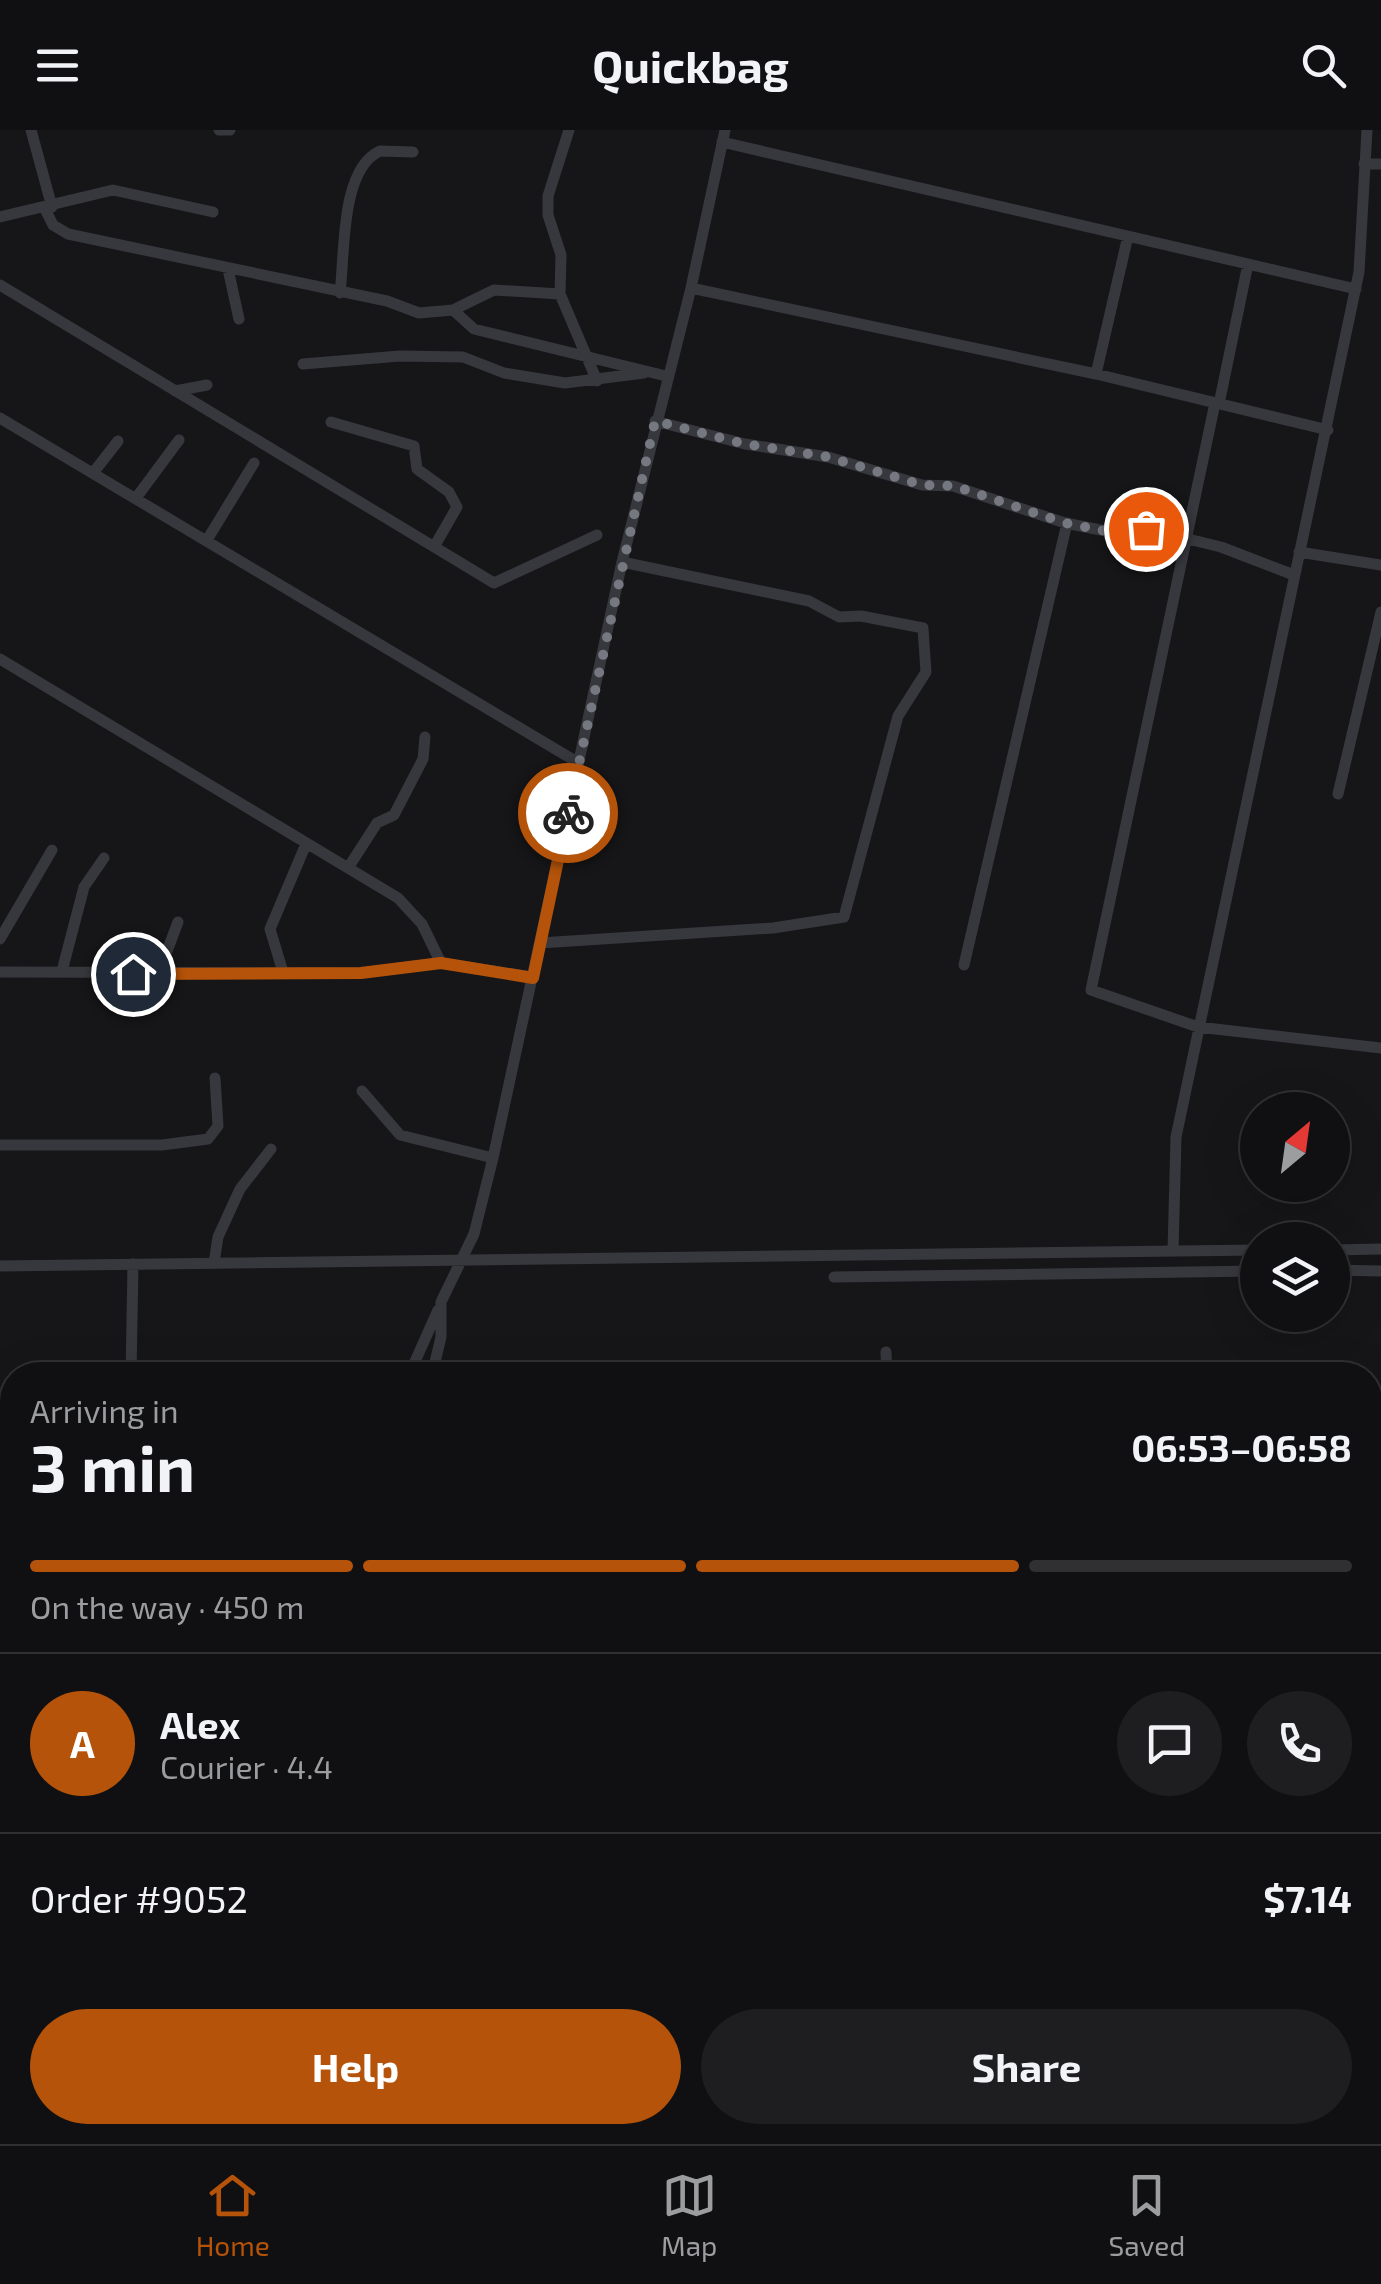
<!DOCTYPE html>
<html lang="en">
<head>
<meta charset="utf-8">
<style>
	body { margin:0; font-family:"Exo 2",sans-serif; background:#1e1e20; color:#f1f3f6; height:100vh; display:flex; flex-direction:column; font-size:38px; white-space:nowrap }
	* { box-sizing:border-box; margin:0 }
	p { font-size:32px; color:#9c9d9f }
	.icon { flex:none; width:55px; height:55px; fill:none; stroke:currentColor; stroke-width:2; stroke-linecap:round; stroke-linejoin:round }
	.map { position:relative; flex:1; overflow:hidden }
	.side { position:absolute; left:0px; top:1232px; width:1382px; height:782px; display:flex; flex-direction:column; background:#101012; border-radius:40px 40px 0 0; box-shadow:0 10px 40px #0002,0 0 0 2px #303032 }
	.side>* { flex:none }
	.needle { width:65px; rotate:29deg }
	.controls { position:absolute; left:1240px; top:962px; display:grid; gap:20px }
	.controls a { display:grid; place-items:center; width:110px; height:110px; border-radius:50%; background:#101012; box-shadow:0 10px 40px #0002,0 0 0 2px #303032; font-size:50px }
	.pin { position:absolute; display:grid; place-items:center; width:85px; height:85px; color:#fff; margin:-42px; border:5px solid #fff; border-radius:50%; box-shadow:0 2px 10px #0007 }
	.courier { position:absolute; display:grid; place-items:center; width:100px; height:100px; margin:-50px; border:8px solid #b45309; border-radius:50%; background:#fff; color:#222; box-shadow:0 2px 12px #0007 }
	.overview em { font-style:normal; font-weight:700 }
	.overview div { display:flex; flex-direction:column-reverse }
	.overview { display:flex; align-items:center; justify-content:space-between; height:170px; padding:0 30px }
	h1 { font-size:65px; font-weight:700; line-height:75px }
	.bar { display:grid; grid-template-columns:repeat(4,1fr); gap:15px 10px; align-content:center; height:120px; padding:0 30px }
	.bar i { height:12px; border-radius:8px; background:#303032 }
	.bar .on { background:#b45309 }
	.bar p { grid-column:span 4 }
	.line { display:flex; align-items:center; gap:25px; padding:0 30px; border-top:2px solid #303032 }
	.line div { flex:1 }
	.round { display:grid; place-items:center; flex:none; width:105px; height:105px; border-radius:52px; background:#1e1e20 }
	.primary-button { display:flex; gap:20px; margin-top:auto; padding:20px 30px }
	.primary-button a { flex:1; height:115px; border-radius:60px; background:#b45309; color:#fff; font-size:40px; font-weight:700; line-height:115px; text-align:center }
	.primary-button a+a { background:#1e1e20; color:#f1f3f6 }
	header { display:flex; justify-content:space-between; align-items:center; height:130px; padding:0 30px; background:#101012; font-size:45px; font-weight:700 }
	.menu { display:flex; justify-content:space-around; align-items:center; height:140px; border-top:2px solid #303032; background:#101012; font-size:28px; color:#9c9d9f }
	.menu a { display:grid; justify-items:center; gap:5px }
	.menu .on { color:#b45309 }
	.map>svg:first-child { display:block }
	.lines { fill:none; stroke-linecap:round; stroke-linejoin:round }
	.minor { stroke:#37383d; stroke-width:11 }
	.done { stroke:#757880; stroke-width:10; stroke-dasharray:0 18 }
	.route { stroke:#b45309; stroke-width:12 }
</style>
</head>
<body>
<header><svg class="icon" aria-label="menu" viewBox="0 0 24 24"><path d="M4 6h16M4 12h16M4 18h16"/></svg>Quickbag<svg class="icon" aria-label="search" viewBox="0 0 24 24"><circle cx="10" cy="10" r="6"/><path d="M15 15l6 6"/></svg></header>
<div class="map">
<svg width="1381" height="2014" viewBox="0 0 1381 2014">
	<rect width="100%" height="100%" fill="#161618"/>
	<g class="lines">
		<path class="minor" d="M31 0 52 77
			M219 0H230
			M569 0 548 66V85L561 125 560 164 597 251
			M722 12 1356 159
			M1364 34H1381
			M45 79 53 95 68 104 387 171 419 183 453 180 474 199 666 246
			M0 87 113 60 213 82
			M228 139 239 189
			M0 155 494 453 597 405
			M691 158 1096 244 1328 300
			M340 163C345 124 340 39 380 21L413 22
			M453 180 494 160 560 164
			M303 234 400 226 463 227 504 243 565 253 644 243
			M1096 244 1128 106
			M175 261 207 255
			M1215 273 1091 860 1198 897 1381 918
			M1219 274 1248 134
			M0 288 577 632
			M655 291 745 314 828 327 922 355 953 356 1065 393 1111 402 1147 399 1221 417 1294 445
			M331 292 414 316 417 339 449 362 457 377 434 417
			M93 343 118 311
			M136 368 179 310
			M207 410 254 333
			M1299 422 1381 435
			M0 529 398 768 422 794 441 833
			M1338 664 1381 482
			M348 738 377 693 394 685 423 629 425 607
			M0 809 52 720
			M540 813 773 798 844 787 898 586 926 542 923 498 861 486 839 487 809 471 622 432
			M964 835 1067 393
			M62 841 84 757 104 728
			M0 842 361 843 441 833 533 847
			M283 842 270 799 306 714
			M158 845 178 792
			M362 961 400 1005 493 1028
			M0 1015H162L208 1009 218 996 215 948
			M1332 1120 1381 1119
			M1173 1121 1176 1007 1359 142 1367 0
			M214 1133 218 1107 240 1059 271 1019
			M0 1136 1258 1120
			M1332 1140 1381 1141
			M834 1147 1258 1141
			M886 1222 887 1245
			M131 1245 133 1134
			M409 1245 438 1180
			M432 1245 441 1207V1172L474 1104 493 1028 622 432 691 158 725 0
			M0 1276H12
			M0 1395H12
			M1370 1404 1381 1405
			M0 1523H12
			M1370 1537 1381 1497
			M1370 1592 1381 1599
			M0 1647 12 1651
			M0 1781H12
			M7 1833 12 1824
			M0 1871 12 1863
			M0 1966 12 1989
			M18 2002 23 2014
			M268 2014 271 2002"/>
	</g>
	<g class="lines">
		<path class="done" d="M568 683 655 291 745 314 828 327 922 355 954 356 1065 393 1111 402 1146 399"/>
		<path class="route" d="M133 844 361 843 441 833 533 848 568 683"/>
	</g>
</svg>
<div class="controls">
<a><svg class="needle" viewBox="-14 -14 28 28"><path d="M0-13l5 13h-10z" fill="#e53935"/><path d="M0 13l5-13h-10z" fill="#9c9d9f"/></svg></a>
<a><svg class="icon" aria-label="layers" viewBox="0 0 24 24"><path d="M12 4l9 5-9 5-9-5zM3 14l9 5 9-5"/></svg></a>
</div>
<div class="pin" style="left:1146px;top:399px;background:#ea580c"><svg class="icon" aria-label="bag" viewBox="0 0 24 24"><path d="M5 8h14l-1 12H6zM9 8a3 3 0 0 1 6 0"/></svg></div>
<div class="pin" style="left:133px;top:844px;background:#1f2937"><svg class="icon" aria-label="home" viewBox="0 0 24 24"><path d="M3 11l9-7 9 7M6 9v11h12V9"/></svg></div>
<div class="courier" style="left:568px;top:683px"><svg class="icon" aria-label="bike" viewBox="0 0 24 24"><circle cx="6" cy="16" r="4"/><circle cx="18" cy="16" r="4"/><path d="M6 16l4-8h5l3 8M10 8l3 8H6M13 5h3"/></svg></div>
<section class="side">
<div class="overview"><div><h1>3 min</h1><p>Arriving in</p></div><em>06:53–06:58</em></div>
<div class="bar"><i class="on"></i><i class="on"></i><i class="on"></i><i></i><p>On the way · 450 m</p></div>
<div class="line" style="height:180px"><b class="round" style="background:#b45309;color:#fff">A</b><div><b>Alex</b><p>Courier · 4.4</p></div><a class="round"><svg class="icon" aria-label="chat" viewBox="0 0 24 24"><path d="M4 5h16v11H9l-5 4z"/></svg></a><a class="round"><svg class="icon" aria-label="phone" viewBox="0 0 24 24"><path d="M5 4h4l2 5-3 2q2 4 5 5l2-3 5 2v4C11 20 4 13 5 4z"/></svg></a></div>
<div class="line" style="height:130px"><div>Order #9052</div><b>$7.14</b></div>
<div class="primary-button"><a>Help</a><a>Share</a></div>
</section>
</div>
<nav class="menu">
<a class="on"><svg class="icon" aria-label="home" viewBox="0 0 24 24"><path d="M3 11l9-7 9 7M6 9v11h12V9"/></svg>Home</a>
<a><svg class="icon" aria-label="map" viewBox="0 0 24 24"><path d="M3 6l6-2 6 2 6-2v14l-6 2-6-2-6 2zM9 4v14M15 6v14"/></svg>Map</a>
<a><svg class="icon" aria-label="saved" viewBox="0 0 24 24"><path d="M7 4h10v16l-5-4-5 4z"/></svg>Saved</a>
</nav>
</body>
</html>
